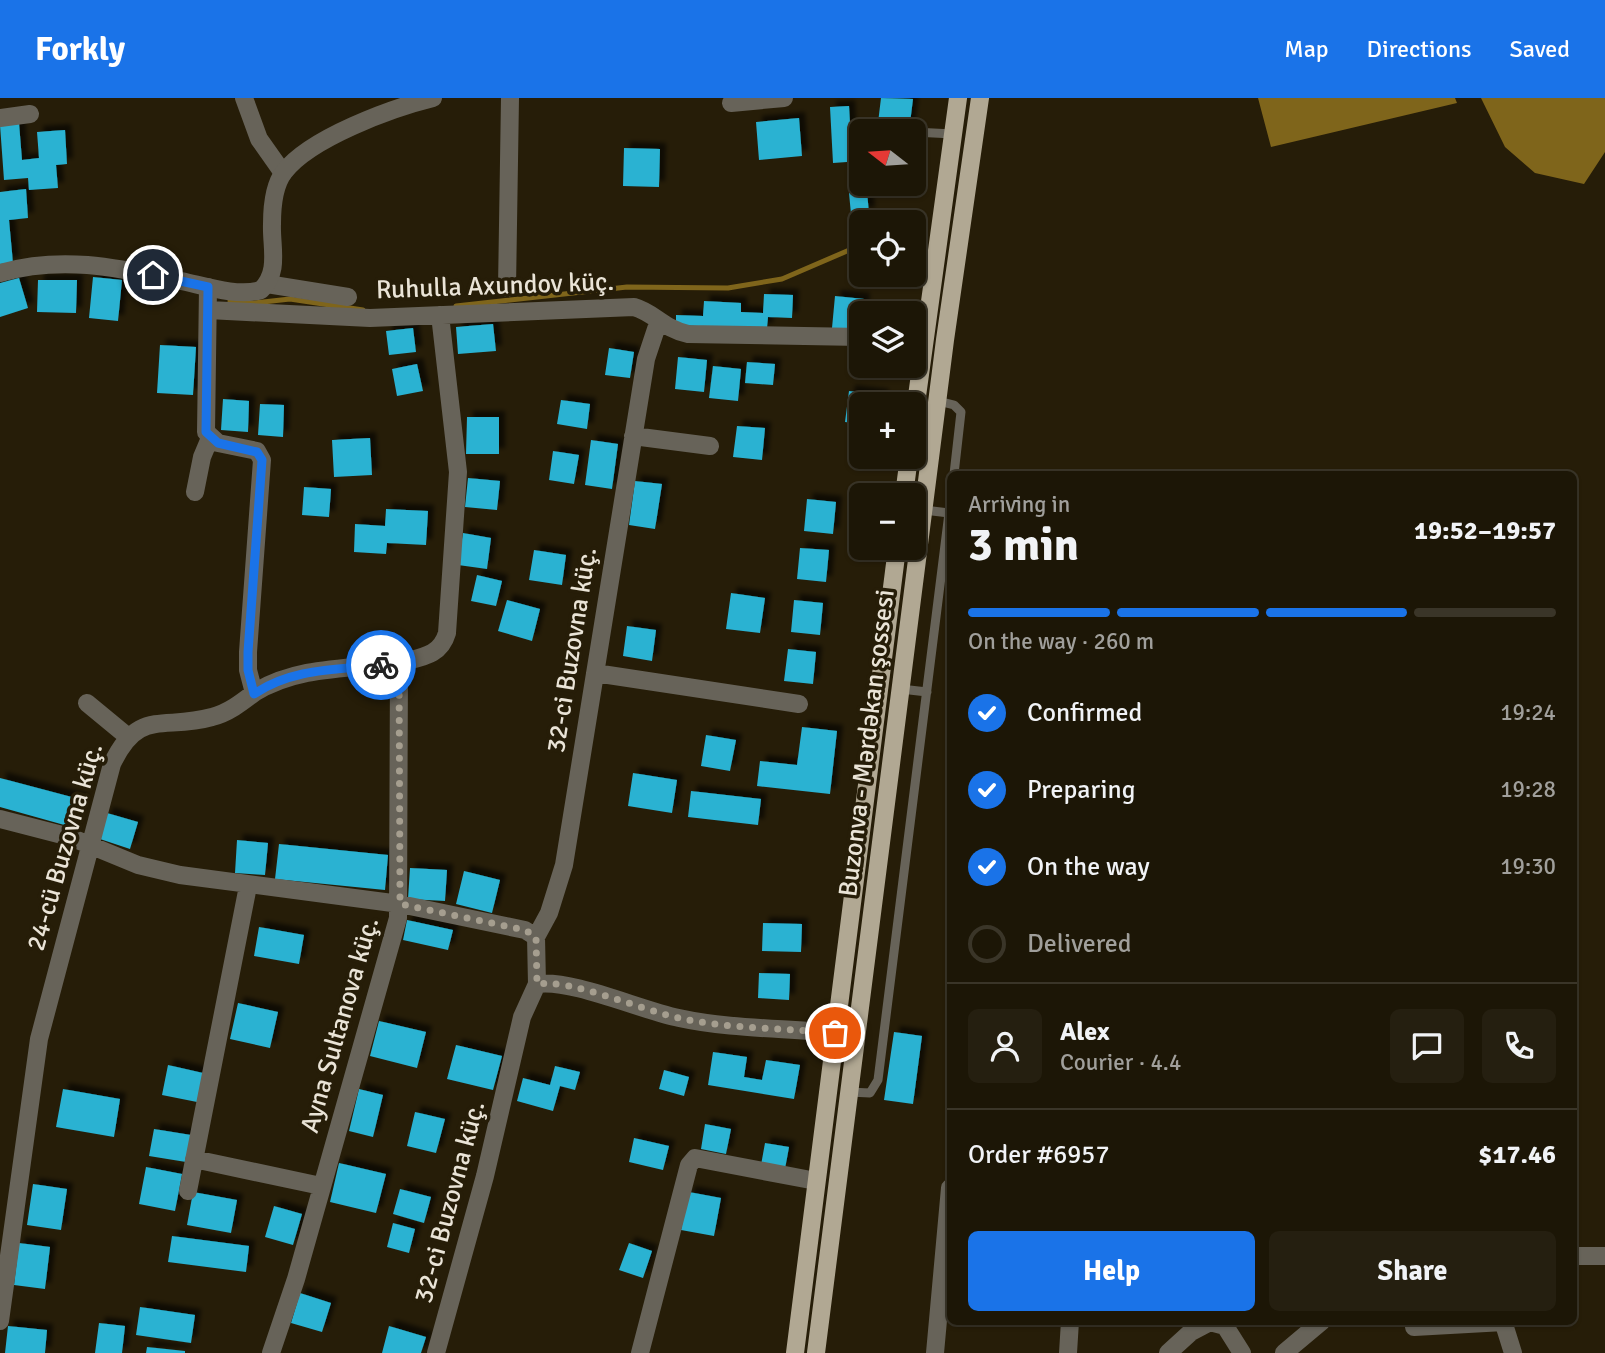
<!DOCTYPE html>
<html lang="en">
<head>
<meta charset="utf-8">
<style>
	body { margin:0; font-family:Signika,sans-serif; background:#251f10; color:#f1f3f6; height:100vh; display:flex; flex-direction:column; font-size:26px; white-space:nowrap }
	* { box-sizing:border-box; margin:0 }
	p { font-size:23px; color:#a09f9b }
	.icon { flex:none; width:38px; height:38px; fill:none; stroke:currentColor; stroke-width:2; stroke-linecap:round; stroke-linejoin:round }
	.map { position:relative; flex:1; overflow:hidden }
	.sheet { position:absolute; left:947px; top:373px; width:630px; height:854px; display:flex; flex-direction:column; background:#1c1606; border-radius:10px; box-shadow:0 2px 5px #0004,0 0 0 2px #3a3528 }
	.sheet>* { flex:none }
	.needle { width:46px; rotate:287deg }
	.fabs { position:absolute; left:849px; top:21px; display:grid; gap:14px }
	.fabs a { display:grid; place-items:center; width:77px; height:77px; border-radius:10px; background:#1c1606; box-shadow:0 2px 5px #0004,0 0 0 2px #3a3528; font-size:35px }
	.pin { position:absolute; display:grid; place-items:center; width:60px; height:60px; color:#fff; margin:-30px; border:4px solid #fff; border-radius:50%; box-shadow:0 2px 7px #0007 }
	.courier { position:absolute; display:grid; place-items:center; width:70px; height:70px; margin:-35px; border:5px solid #1a73e8; border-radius:50%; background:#fff; color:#222; box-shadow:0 2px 9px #0007 }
	.headline em { font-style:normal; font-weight:800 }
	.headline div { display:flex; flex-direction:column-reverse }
	.headline { display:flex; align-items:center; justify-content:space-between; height:119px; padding:0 21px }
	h1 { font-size:46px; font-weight:800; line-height:52px }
	.bar { display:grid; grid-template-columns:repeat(4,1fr); gap:10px 7px; align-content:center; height:84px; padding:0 21px }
	.bar i { height:9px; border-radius:5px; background:#3a3528 }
	.bar .current { background:#1a73e8 }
	.bar p { grid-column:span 4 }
	.line { display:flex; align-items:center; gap:18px; padding:0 21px; border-top:2px solid #3a3528 }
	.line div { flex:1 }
	.round { display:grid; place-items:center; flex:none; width:74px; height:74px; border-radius:10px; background:#251f10 }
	ol { padding:0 21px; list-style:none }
	li { display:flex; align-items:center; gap:21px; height:77px }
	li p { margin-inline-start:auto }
	li .icon { padding:7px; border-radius:50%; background:#1a73e8; color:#fff; stroke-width:4 }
	li:last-child { color:#a09f9b }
	li i { width:38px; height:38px; border:4px solid #3a3528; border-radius:50% }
	.action { display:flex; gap:14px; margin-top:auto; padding:14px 21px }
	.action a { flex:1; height:80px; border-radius:10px; background:#1a73e8; color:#fff; font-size:28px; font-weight:800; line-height:80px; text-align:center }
	.action a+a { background:#251f10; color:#f1f3f6 }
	header { display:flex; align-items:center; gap:42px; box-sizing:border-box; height:98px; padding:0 35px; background:#1a73e8; color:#fff }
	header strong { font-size:33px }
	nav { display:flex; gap:38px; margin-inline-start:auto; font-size:24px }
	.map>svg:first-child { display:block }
	.water { fill:#7f651b }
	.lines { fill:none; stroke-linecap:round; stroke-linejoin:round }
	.stream { stroke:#7f651b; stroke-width:5 }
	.building { fill:#29b2d2; filter:url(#shadow) }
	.service { stroke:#676359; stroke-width:9 }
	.minor { stroke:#676359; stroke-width:18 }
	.tertiary { stroke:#676359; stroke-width:18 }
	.primary { stroke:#b1a893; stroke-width:18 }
	.done { stroke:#a59e8f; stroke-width:7; stroke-dasharray:0 12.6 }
	.route { stroke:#1a73e8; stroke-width:9 }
	.labels { text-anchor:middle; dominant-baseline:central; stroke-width:7; stroke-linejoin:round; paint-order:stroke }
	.street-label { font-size:26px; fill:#eae4d7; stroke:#261d08 }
</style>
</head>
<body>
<header>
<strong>Forkly</strong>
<nav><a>Map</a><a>Directions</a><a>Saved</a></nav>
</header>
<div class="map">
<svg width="1605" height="1255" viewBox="0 0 1605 1255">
	<defs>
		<filter id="shadow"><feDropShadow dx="6" dy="-6" stdDeviation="2" flood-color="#0009"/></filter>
	</defs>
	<rect width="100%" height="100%" fill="#261d08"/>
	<path class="water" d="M1258 0H1455L1457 5 1271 49Z
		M1481 0H1605V54L1584 86 1535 75 1505 49Z"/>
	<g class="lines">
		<path class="stream" d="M230 203 254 205 290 201 363 212
			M456 208 627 189 728 190 782 181 861 147"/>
	</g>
	<path class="building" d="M881 0 913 1 909 33H877Z
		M849 8 851 43 861 42V63L833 65 830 9Z
		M799 20 802 58 759 62 756 24Z
		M19 25 22 62 39 60 37 34 65 32 67 66 56 67 58 90 29 92 28 80 4 82 0 27Z
		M624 50 660 51 659 89 623 88Z
		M26 91 28 120 9 122 13 165 0 166V94Z
		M867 94 869 115 851 116 849 95Z
		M93 179 122 182 118 223 89 220Z
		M19 180 28 210 0 219V185Z
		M38 182H77L76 215 37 214Z
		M764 196 793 197 792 220 768 219 767 231 676 227V217L703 218 704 203 741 205V214L763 215Z
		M835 198 864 201 861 233 832 230Z
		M493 226 496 253 458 256 456 229Z
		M413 230 416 254 389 257 386 233Z
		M160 247 196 249 193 297 157 295Z
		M609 250 634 254 630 280 605 277Z
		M678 259 707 262 704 294 675 291Z
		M747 264 775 266 773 287 745 285Z
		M417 266 423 293 397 298 392 271Z
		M713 268 741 271 738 303 709 300Z
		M849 293 883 297 881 306H861V326L845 324Z
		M223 301 249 303 248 334 221 332Z
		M561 302 590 306 587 331 557 326Z
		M260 306 284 307 283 339 258 337Z
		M467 319H499V356H466Z
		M737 328 765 330 762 362 733 359Z
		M370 340 372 377 334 379 332 342Z
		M591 342 618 346 612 391 585 387Z
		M553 353 579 357 574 386 549 382Z
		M468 380 500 383 497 412 465 409Z
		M635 383 662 386 655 431 629 427Z
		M304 389 331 391 329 419 302 417Z
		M807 401 836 404 833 436 804 433Z
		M386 411 428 413 426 447 387 445 386 456 354 454 355 426 385 428Z
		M463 435 491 440 487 471 458 467Z
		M800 450 829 452 826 484 797 481Z
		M534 452 566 457 562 487 529 482Z
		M477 477 502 483 496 508 471 503Z
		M731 495 765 500 760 535 726 531Z
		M507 502 540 511 532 543 498 533Z
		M794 502 823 505 820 537 791 534Z
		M627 528 656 532 652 563 623 558Z
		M788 551 816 554 813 586 784 583Z
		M802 629 837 633 830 696 757 688 760 663 797 667Z
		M706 637 736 642 730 673 701 668Z
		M633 675 677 682 672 715 628 708Z
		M0 680 83 702 75 730 0 709Z
		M691 693 761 701 758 727 688 719Z
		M107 715 138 724 130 751 100 741Z
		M237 742 268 745 265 777 235 775Z
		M279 746 388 757 385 792 275 781Z
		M410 770 447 772 445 803 408 801Z
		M464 773 500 782 492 815 456 806Z
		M407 822 453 832 448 852 403 842Z
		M763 825 802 826 801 854 762 853Z
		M259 829 304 837 299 866 254 858Z
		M759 875 790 876 789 902 758 900Z
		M238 905 278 914 270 950 230 941Z
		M379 923 426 934 417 970 370 958Z
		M894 934 922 938 913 1006 884 1002Z
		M456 947 502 958 493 992 447 981Z
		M713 954 747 959 744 979 762 982 766 962 800 967 794 1001 708 987Z
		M168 967 203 975 197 1004 162 997Z
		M555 968 580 974 575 992 560 988 553 1013 517 1003 523 980 550 987Z
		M664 972 689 979 684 998 659 991Z
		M63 991 120 1001 114 1039 56 1029Z
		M359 991 383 997 373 1039 349 1033Z
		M415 1014 445 1021 436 1055 407 1048Z
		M705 1026 731 1031 726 1056 701 1051Z
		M154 1031 191 1037 186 1064 149 1058Z
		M634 1040 669 1048 663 1072 629 1064Z
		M765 1045 789 1049 785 1071 761 1067Z
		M339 1065 386 1076 376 1115 330 1104Z
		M146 1069 182 1076 175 1113 139 1106Z
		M33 1086 67 1091 61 1132 27 1127Z
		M400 1091 431 1099 424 1125 393 1116Z
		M193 1094 237 1102 231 1135 187 1127Z
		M689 1094 721 1100 714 1138 681 1132Z
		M274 1108 302 1116 293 1147 265 1139Z
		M393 1125 415 1131 409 1155 387 1149Z
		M172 1138 249 1148 246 1174 168 1164Z
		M19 1145 50 1149 45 1191 14 1187Z
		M629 1145 652 1153 643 1180 619 1172Z
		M300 1195 331 1205 322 1234 291 1225Z
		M140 1209 195 1217 191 1245 136 1237Z
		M99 1225 125 1228 122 1255H95Z
		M8 1228 47 1232 45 1255H5Z
		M389 1228 426 1239 421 1255H382Z
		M147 1249 185 1253V1255H146Z"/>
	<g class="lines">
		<path class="service" d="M914 34 953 36
			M938 303 954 307 961 314 954 376
			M924 412 949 415
			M901 591 927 594
			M849 994 870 995 878 982 950 407"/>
		<path class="minor" d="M244 0 259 41 283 75
			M731 5 784 0
			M0 20 30 16
			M267 186 348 199
			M507 190 510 0
			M208 212 370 220 634 209C655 215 662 230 688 236L861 239
			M633 338 710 348
			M195 394 202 359 210 340
			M595 575 799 606
			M254 595C297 568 349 571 399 565
			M87 605 127 638
			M0 721 70 739 138 767 180 777 400 806 525 832 536 839
			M537 886 536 839 549 815 564 767 646 261 658 225
			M194 1061 321 1088
			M188 1093 248 788
			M1573 1158H1605
			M0 1223 39 941 112 666C139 609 163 633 212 619 228 615 241 605 254 595L248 572V554L262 362 257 353 218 345 206 334 208 189
			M1503 1223 1513 1255
			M1414 1229 1504 1224
			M271 1255 296 1181 398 820 399 565C420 559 440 559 447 535L458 374 440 217
			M436 1255 485 1078 522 919 537 886C572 881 640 912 679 920 729 931 784 930 835 935
			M640 1255 689 1067 695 1060 816 1083
			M935 1255 950 1090
			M1068 1255 1070 1223
			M1168 1255 1191 1234 1210 1224 1225 1228 1242 1255
			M1284 1255 1322 1223"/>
		<path class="tertiary" d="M0 175C63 157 119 170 181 183 205 188 237 199 261 192 280 174 271 149 272 126 272 109 274 87 284 74 310 40 392 10 433 0"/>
		<path class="primary" d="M914 320 958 0
			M904 397 909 359
			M795 1255 897 450
			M816 1255 945 242 980 0"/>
	</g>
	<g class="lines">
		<path class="done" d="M381 567 399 565 400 806 525 832 536 839 537 886C572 881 641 912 679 920 729 931 784 930 835 935"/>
		<path class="route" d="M153 177 208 189 206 334 218 345 257 354 262 362 248 554V572L254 596C293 570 336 572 381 567"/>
	</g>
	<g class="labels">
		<g class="street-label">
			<text transform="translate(495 188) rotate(-2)">Ruhulla Axundov küç.</text>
			<text transform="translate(572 552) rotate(-81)">32-ci Buzovna küç.</text>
			<text transform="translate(867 645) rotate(-83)">Buzonva - Mərdəkan şossesi</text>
			<text transform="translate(65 749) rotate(-74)">24-cü Buzovna küç.</text>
			<text transform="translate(340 927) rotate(-74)">Ayna Sultanova küç.</text>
			<text transform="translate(450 1104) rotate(-75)">32-ci Buzovna küç.</text>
		</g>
	</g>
</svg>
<div class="fabs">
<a><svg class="needle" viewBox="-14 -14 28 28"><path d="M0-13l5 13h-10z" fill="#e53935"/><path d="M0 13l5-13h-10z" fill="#a09f9b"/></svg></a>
<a><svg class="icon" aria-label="locate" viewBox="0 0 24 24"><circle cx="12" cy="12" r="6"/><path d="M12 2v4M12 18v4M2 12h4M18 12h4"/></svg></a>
<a><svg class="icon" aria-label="layers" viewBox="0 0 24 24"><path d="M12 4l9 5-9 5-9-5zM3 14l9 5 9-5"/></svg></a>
<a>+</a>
<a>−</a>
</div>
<div class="pin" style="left:835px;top:935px;background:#ea580c"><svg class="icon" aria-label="bag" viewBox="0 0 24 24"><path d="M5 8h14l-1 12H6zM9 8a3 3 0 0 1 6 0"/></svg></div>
<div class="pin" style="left:153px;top:177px;background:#1f2937"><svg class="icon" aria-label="home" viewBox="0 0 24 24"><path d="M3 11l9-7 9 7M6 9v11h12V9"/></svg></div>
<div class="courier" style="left:381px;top:567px"><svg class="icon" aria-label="bike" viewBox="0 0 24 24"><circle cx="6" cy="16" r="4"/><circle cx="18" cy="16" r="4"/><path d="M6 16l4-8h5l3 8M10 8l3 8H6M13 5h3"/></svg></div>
<section class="sheet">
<div class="headline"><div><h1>3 min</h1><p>Arriving in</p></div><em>19:52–19:57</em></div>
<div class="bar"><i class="current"></i><i class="current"></i><i class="current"></i><i></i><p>On the way · 260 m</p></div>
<ol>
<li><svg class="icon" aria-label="check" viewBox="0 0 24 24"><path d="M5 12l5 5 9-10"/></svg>Confirmed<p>19:24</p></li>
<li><svg class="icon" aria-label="check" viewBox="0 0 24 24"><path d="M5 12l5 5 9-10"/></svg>Preparing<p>19:28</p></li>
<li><svg class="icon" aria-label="check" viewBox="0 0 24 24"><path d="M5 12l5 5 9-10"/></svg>On the way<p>19:30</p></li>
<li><i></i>Delivered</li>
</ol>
<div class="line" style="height:126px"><a class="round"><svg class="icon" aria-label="person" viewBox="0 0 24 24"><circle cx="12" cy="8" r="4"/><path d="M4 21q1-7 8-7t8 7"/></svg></a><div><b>Alex</b><p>Courier · 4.4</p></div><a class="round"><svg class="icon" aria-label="chat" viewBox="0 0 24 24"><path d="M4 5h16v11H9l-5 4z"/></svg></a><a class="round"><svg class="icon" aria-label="phone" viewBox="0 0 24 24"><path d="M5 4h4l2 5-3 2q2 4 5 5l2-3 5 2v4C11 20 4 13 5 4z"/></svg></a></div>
<div class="line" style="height:91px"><div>Order #6957</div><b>$17.46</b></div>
<div class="action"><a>Help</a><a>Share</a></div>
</section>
</div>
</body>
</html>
